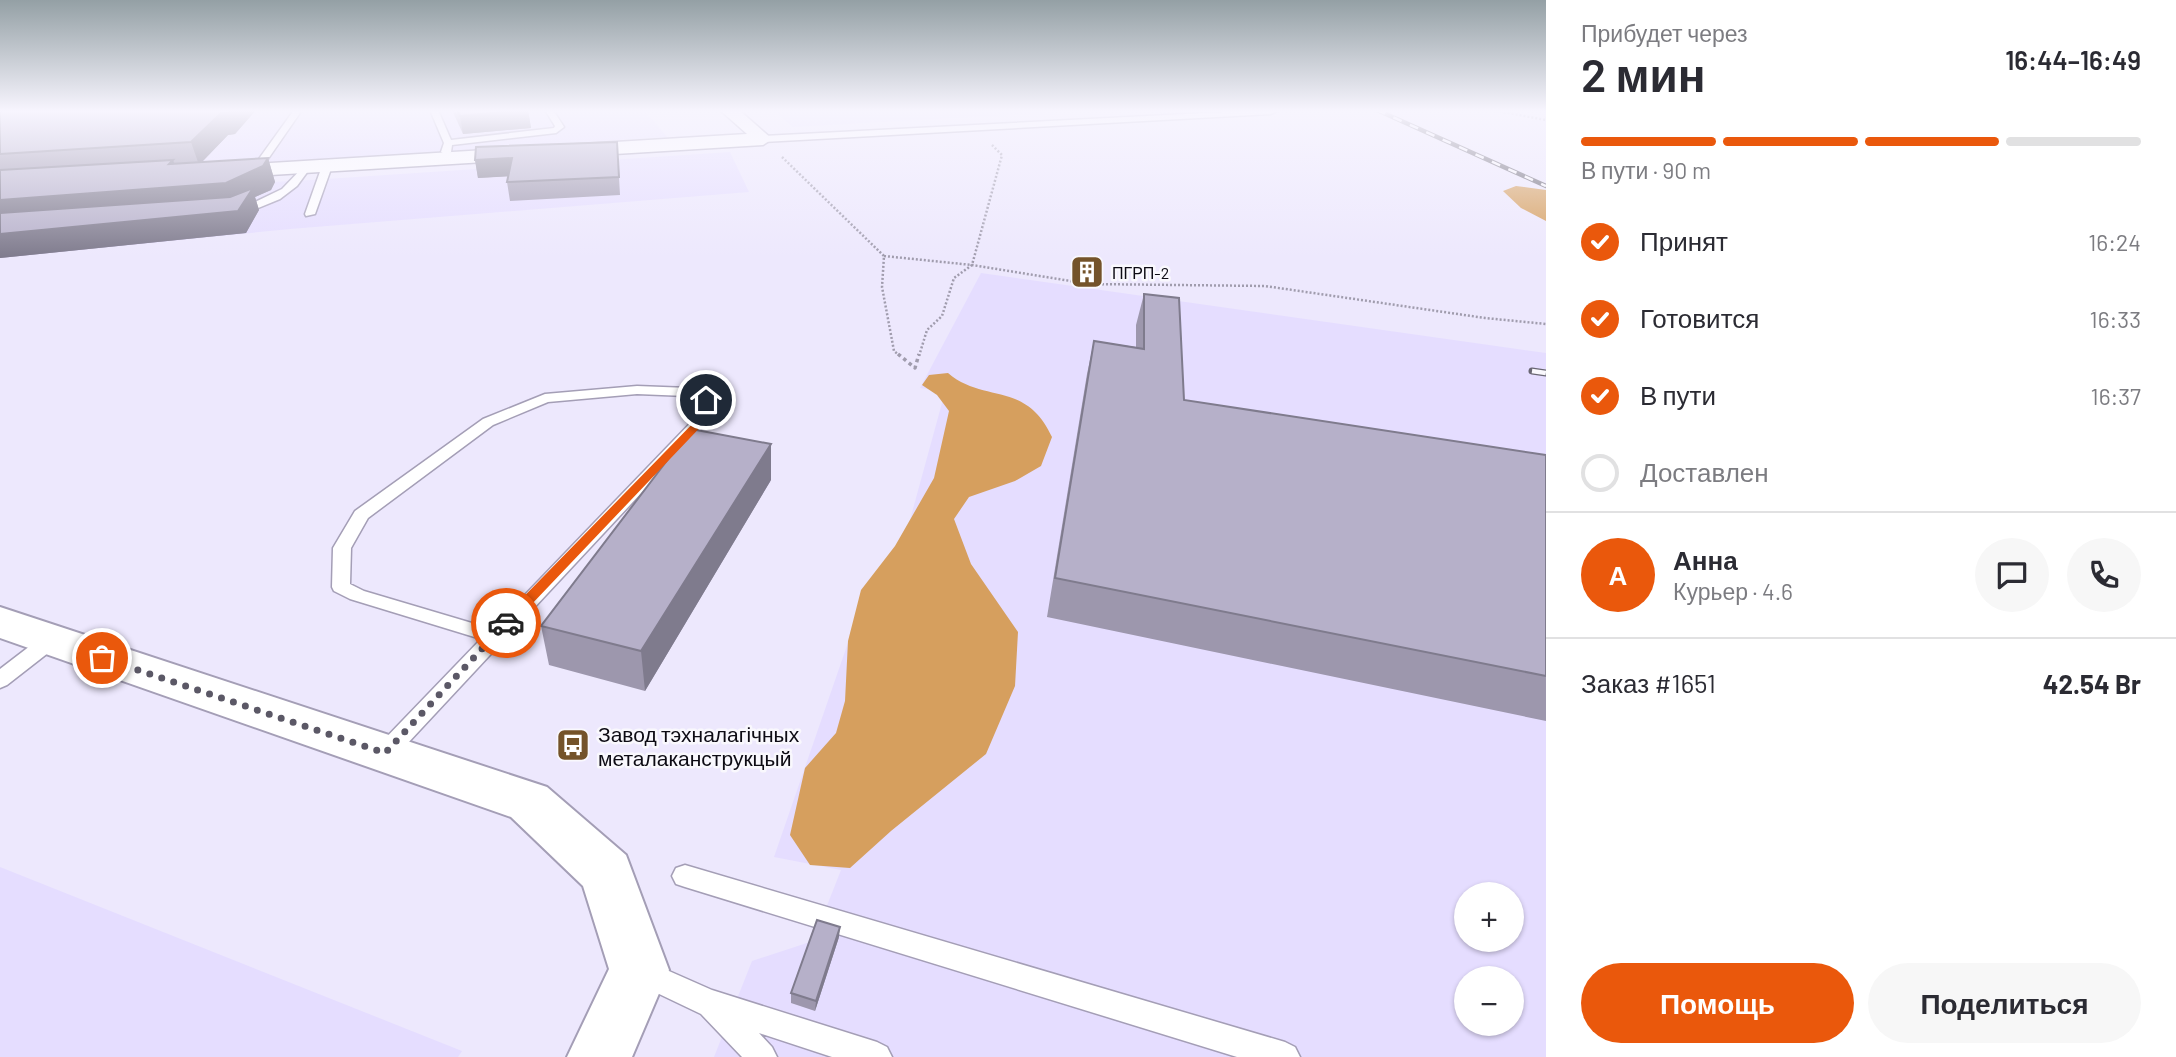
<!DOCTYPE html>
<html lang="ru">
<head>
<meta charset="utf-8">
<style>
	body { margin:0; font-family:Barlow,sans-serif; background:#f7f7f7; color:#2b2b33; height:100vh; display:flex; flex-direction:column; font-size:26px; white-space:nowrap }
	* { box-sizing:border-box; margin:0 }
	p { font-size:23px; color:#7c7c81 }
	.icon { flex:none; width:38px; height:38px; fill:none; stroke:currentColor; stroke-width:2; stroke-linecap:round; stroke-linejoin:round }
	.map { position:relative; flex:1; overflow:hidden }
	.drawer { display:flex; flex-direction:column; background:#fff; width:630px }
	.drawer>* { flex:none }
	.tools { position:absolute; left:1454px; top:882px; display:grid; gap:14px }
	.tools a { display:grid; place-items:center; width:70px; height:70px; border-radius:50%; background:#fff; box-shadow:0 2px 5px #0004; font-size:35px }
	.pin { position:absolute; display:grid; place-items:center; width:60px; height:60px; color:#fff; margin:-30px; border:4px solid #fff; border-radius:50%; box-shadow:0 2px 7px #0007 }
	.courier { position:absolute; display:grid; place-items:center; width:70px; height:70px; margin:-35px; border:5px solid #ea580c; border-radius:50%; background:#fff; color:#222; box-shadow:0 2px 9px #0007 }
	.overview em { font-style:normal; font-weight:600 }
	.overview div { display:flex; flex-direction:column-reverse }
	.overview { display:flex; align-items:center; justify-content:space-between; height:119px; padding:0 35px }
	h1 { font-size:46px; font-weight:600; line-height:52px }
	.bar { display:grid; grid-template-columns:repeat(4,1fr); gap:10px 7px; align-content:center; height:84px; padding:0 35px }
	.bar i { height:9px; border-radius:5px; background:#e1e1e2 }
	.bar .on { background:#ea580c }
	.bar p { grid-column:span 4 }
	.line { display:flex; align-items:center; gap:18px; padding:0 35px; border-top:2px solid #e1e1e2 }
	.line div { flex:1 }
	.round { display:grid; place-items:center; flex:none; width:74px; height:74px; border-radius:37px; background:#f7f7f7 }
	ol { padding:0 35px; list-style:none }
	li { display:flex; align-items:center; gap:21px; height:77px }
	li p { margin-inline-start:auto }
	li .icon { padding:7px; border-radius:50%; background:#ea580c; color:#fff; stroke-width:4 }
	li:last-child { color:#7c7c81 }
	li i { width:38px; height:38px; border:4px solid #e1e1e2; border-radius:50% }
	.primary-button { display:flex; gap:14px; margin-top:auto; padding:14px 35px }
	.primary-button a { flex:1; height:80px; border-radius:42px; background:#ea580c; color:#fff; font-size:28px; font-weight:600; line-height:80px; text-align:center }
	.primary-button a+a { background:#f7f7f7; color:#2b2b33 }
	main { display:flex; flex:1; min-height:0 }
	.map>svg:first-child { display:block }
	.built { fill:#e5ddff; fill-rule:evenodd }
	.forest { fill:#d69f5e }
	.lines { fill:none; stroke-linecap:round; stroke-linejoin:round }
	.service-casing { stroke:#a49eb6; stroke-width:3 }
	.minor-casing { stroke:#a49eb6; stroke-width:3 }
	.tertiary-casing { stroke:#a49eb6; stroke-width:4 }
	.path-far1 { stroke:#a09cad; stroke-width:2.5; stroke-dasharray:2 2; stroke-linecap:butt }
	.path { stroke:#a09cad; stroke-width:3.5; stroke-dasharray:3.5 3.5; stroke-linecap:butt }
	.service { fill:#fff; fill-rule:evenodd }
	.minor { fill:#fff; fill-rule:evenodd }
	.tertiary { fill:#fff; fill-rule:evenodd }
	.rail-far1-casing { stroke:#696673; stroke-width:4.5 }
	.rail-casing { stroke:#696673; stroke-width:7 }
	.rail-far1 { stroke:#f9f8fd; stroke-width:2.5; stroke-dasharray:9; stroke-linecap:butt }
	.rail { stroke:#f9f8fd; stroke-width:4.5; stroke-dasharray:14; stroke-linecap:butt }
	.wall { fill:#9d97ad }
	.shaded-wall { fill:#7f7b8d }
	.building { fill:#b6b0c9; stroke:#7f7b8d; stroke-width:2 }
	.route { fill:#ea580c }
	.done { stroke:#5b5866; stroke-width:7; stroke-dasharray:0 12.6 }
	.labels { text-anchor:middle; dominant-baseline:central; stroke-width:5; stroke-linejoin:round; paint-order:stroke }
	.far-poi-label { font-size:16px; fill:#0d0b14; stroke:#f9f8fd; text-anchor:start }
	.near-poi-label { font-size:21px; fill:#0d0b14; stroke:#f9f8fd; text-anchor:start }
</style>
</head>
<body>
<main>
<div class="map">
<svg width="1546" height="1057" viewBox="0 0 1546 1057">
	<rect width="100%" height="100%" fill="#ede8fd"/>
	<path class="built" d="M0 110H644L667 137 0 179Z
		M772 110H1099L793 127Z
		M730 152 749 192 290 229 0 258V196L311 180Z
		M981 273 1546 353V1057H714L752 961 813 941 841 870 774 857 870 579 893 582 945 392 920 388ZM1466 894H1512V940H1466ZM1466 978H1512V1024H1466Z
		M0 867 462 1051 458 1057H0Z"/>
	<path class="forest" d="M1516 186 1546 190V221L1521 208 1503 191Z
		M948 373C984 404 1026 380 1052 437L1041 466 1015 481 969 497 954 519 971 564 1018 632 1015 686 986 754 891 831 850 868 810 865 790 835 805 768 836 733 845 701 848 641 861 590 895 546 934 478 949 411 937 395 922 385 929 375Z"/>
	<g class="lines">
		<defs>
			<path id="service" d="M294 110H302L259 172H253L251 170Z
				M430 110H438L451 140 554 128 555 126 545 110H553L564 127 556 133 452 145 451 152 446 155 441 152 444 143Z
				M1263 110 1275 112 1271 114 763 142 759 139 763 136Z
				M327 163 332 166 315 214 306 216 305 214 322 166Z
				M306 164 311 167 297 186 280 199 241 215 232 213 282 189Z
				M637 386 689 388 711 397 714 415 393 759 385 762 377 759 374 753 377 747 481 639 350 599 334 591 332 587 333 548 355 511 483 419 545 394ZM637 394 686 396 699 402V414L492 629 364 591 350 584 351 548 368 518 493 425 548 402Z
				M50 634 57 636 60 641 57 646 7 685 0 688V669L43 636Z
				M685 865 1285 1042 1295 1047 1300 1057H1237L685 887 676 884 672 876 676 868Z
				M644 960 712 990 877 1042 887 1047 892 1057H832L759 1033 772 1047 777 1057H742L701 1014 634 982 630 973 634 964Z"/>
			<path id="minor" d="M720 110H739L772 139 763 145 223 178 216 176 213 172 216 168 223 166 747 134Z"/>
			<path id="tertiary" d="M0 607 547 787 626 855 669 970 632 1057H567L609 969 583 886 511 817 0 638Z"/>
		</defs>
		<use href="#service" class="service-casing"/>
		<use href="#minor" class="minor-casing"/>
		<use href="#tertiary" class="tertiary-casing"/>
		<path class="path-far1" d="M1492 110 1546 120
			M1290 111 1317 110
			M782 157 884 256 882 287 894 351 900 356
			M884 256 972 265 1089 284 1265 286 1485 318 1546 324
			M919 356 927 330 942 316 954 278 972 265 1002 155 992 145"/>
		<path class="path" d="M898 354 915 368 919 354"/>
		<use href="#service" class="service"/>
		<use href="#minor" class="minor"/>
		<use href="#tertiary" class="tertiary"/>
		<defs>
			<path id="rail-far1" d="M1377 110 1546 186"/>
			<path id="rail" d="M1532 371 1546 373"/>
		</defs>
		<use href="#rail-far1" class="rail-far1-casing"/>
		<use href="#rail" class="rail-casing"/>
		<use href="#rail-far1" class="rail-far1"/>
		<use href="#rail" class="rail"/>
	</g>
	<path class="wall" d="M0 110H256L235 134 228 135 202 162 268 158 275 182 271 190 255 197 259 210 246 233 0 258Z
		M452 110H528L531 128 463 134Z
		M617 142 620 195 510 201 507 182 508 176 478 178 475 160Z
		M1144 294 1184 400 1546 455V721L1047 617 1087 374 1094 341 1136 347V325Z
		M771 480 645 691 549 665 541 626Z
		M839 937 815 1011 791 1003V993Z"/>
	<path class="shaded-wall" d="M231 110H256L235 134 228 135 199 165 191 142 221 113Z
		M528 110 531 128 463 134 460 116Z
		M268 158 275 182 271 190 255 197 259 210 246 233 0 258V200L169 164 173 160 182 183Z
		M512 158 515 176 478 178 475 160Z
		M771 444V480L645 691 641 651Z
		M840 927 839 937 815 1011 816 1001Z"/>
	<path class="building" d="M2 110H231L228 113H221L191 142 0 154V112Z
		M457 110H524L460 116Z
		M617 142 619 177 507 182 512 158 475 160 476 147Z
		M268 158 263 166 226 183 0 200V170L173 160 169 164Z
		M253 188 238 211 0 234V213L230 197Z
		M1144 294 1179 298 1184 400 1546 455V676L1055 578 1094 341 1144 349Z
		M691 429 771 444 641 651 541 626Z
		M817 920 840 927 816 1001 791 993Z"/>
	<linearGradient id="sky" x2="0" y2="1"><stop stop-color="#94a0a5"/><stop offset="0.43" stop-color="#f7f5fe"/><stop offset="1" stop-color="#f7f5fe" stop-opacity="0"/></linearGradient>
	<rect width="1546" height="258" fill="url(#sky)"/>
	<path class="route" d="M702 398 711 400 710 417 510 627H501V620L702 414Z"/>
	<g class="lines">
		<path class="done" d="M102 658 385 753 506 623"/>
	</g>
	<defs>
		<symbol id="building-square" viewBox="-11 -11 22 22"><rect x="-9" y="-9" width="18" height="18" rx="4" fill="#74532a" stroke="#f9f8fd"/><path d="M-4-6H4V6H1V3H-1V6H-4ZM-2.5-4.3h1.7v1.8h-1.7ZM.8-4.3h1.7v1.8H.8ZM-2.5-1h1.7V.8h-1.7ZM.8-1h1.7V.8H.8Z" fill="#fff"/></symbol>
		<symbol id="bus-square" viewBox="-11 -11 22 22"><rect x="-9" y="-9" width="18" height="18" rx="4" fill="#74532a" stroke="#f9f8fd"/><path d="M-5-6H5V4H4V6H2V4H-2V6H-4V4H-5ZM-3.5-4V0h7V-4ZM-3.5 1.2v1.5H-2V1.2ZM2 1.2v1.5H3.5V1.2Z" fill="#fff"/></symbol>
	</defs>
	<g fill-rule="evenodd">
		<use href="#building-square" x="1068" y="253" width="38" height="38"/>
		<use href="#bus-square" x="554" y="726" width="38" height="38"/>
	</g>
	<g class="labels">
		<g class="far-poi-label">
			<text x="1112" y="272">ПГРП-2</text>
		</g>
		<g class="near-poi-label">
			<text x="598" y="733">Завод тэхналагічных<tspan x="598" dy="24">металаканструкцый</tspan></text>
		</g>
	</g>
</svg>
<div class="tools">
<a>+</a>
<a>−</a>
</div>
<div class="pin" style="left:102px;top:658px;background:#ea580c"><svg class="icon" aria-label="bag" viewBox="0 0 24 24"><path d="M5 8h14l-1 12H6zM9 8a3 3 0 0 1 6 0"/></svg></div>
<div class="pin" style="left:706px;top:400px;background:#1f2937"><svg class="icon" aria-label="home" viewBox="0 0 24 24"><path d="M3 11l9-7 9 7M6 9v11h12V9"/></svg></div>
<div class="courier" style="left:506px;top:623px"><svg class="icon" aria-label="car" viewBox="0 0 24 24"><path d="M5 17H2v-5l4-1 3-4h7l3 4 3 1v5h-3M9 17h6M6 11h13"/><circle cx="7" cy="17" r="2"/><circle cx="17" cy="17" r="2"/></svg></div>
</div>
<section class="drawer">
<div class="overview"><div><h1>2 мин</h1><p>Прибудет через</p></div><em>16:44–16:49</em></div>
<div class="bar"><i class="on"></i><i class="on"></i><i class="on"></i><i></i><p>В пути · 90 m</p></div>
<ol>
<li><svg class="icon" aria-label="check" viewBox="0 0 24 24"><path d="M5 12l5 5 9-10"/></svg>Принят<p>16:24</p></li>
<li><svg class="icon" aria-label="check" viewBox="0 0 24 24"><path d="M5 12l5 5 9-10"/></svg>Готовится<p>16:33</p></li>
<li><svg class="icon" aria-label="check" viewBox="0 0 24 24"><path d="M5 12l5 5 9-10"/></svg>В пути<p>16:37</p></li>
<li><i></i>Доставлен</li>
</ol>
<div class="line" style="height:126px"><b class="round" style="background:#ea580c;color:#fff">А</b><div><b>Анна</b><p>Курьер · 4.6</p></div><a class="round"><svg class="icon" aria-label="chat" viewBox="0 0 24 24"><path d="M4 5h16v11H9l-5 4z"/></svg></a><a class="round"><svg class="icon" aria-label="phone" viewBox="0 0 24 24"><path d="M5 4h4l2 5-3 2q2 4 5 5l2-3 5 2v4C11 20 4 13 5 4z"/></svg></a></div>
<div class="line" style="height:91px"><div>Заказ #1651</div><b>42.54 Br</b></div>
<div class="primary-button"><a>Помощь</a><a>Поделиться</a></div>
</section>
</main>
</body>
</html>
